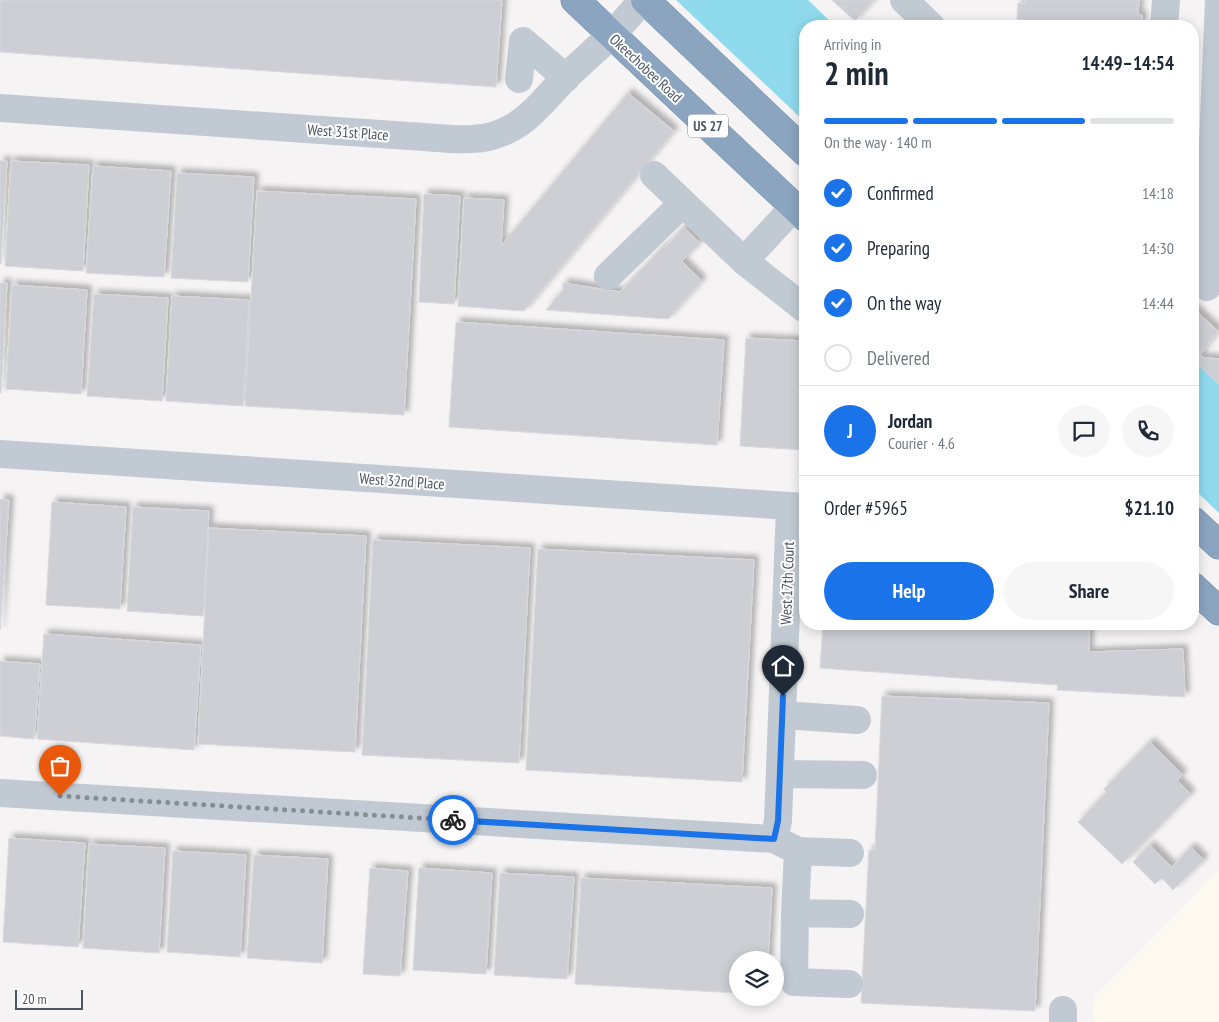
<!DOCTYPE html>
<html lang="en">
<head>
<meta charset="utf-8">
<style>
	body { margin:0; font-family:"PT Sans Narrow",sans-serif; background:#f6f6f7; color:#1f2937; height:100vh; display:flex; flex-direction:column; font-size:19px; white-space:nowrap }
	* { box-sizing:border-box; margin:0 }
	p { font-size:16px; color:#747a83 }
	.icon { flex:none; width:28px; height:28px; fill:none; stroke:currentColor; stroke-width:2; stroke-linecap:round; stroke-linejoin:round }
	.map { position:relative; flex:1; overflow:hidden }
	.sheet { position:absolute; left:799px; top:20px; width:400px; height:610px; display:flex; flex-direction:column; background:#fff; border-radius:20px; box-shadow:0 2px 12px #0003 }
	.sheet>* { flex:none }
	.buttons { position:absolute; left:729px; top:951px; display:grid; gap:10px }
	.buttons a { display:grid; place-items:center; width:55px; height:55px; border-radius:50%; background:#fff; box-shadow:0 2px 12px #0003; font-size:25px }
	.scale { position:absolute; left:15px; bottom:12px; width:68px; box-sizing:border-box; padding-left:5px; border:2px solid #4a5661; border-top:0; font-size:14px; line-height:18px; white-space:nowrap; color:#4a5661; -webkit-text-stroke:4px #fff; paint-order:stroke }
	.pin { position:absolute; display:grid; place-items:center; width:42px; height:42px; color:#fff; margin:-51px -21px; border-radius:50% 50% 50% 0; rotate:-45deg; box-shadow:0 0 5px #0007 }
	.pin .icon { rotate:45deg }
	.courier { position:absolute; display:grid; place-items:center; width:50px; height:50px; margin:-25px; border:4px solid #1a73e8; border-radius:50%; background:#fff; color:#222; box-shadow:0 1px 6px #0007 }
	.overview em { font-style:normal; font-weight:700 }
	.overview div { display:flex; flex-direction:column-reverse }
	.overview { display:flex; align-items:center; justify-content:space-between; height:85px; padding:0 25px }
	h1 { font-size:32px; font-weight:700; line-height:38px }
	.bar { display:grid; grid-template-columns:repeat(4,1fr); gap:8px 5px; align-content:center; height:60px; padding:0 25px }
	.bar i { height:6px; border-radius:4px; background:#e0e1e3 }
	.bar .selected { background:#1a73e8 }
	.bar p { grid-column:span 4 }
	.line { display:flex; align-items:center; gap:12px; padding:0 25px; border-top:1px solid #e0e1e3 }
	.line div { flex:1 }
	.round { display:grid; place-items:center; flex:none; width:52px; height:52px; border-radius:26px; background:#f6f6f7 }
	ol { padding:0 25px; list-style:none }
	li { display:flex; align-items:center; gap:15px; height:55px }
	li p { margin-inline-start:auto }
	li .icon { padding:5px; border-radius:50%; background:#1a73e8; color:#fff; stroke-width:4 }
	li:last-child { color:#747a83 }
	li i { width:28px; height:28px; border:2px solid #e0e1e3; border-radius:50% }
	.cta { display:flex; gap:10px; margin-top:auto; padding:10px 25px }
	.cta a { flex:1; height:58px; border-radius:30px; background:#1a73e8; color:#fff; font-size:20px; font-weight:700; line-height:58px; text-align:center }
	.cta a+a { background:#f6f6f7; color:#1f2937 }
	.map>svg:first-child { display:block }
	.commercial { fill:#fdf9ef }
	.water { fill:#90daee }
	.building { fill:#cdcfd5; stroke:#d7d9de; filter:url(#shadow) }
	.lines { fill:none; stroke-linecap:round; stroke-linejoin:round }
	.highway-casing { stroke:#7690ad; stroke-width:29 }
	.minor { stroke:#c1cad2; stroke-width:28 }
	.highway { stroke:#8ba5c1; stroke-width:28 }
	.done { stroke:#868d94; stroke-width:5; stroke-dasharray:0 9 }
	.route { stroke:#1a73e8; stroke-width:6 }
	.labels { text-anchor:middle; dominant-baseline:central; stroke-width:4; stroke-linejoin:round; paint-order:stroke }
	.shield { fill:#fff; stroke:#808990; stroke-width:1 }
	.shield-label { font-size:14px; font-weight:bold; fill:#4a5661 }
	.street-label { font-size:15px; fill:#4a5661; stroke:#fff }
</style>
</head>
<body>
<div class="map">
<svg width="1219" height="1022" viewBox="0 0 1219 1022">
	<defs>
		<filter id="shadow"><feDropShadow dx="4.5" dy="-4.5" stdDeviation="2.5" flood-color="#0004"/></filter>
	</defs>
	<rect width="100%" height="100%" fill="#f5f3f3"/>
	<path class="commercial" d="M1219 870V1022H1093L1094 997Z"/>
	<path class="water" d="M676 0H808L835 26H805V122Z
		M1192 359 1219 384V513L1193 488Z"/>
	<path class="building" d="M0 0H502L496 87 0 52Z
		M832 0H872L873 1 855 21Z
		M1025 0H1139L1138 15H1142L1141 26H1025V20L1017 19 1018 3 1025 4Z
		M628 93 674 131 524 311 458 306 464 198 504 200 501 246Z
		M0 161H7L1 264H0Z
		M11 161 89 165 83 271 5 266Z
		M93 166 171 171 164 277 86 273Z
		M177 173 254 177 248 282 171 278Z
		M257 191 416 199 404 415 245 406Z
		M424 194 460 196 454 304 419 302Z
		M684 227 700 243 682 261 702 281 668 319 546 310 563 290V283L620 292 664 246 665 247Z
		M0 283H7L1 393H0Z
		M12 285 87 290 81 394 6 389Z
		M94 294 168 298 162 401 87 396Z
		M172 296 249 300 243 406 166 401Z
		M1192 307 1218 331 1199 357 1219 359V384L1192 359Z
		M456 322 724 340 717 445 449 427Z
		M746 338 805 341V450L740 446Z
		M0 499 9 500 0 630Z
		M52 502 126 507 120 609 46 605Z
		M133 507 209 511 203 616 127 611Z
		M209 528 366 536 355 752 198 744Z
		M373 540 530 548 519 763 362 755Z
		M538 549 754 560 742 782 526 770Z
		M823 624H1089V652L1183 649 1185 697 1057 690 1058 685 820 668Z
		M44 634 201 645 194 750 37 739Z
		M0 661 40 664 34 739 0 736Z
		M882 696 1049 703 1035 1011 861 1003 869 850H875Z
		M1150 742 1183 775 1177 780 1191 794 1122 864 1078 822 1107 792 1104 789Z
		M9 838 85 843 78 947 3 942Z
		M89 844 165 848 159 953 83 948Z
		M1150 845 1172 867 1191 847 1204 860 1173 890 1162 878 1155 884 1133 862Z
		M173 851 246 855 240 957 167 952Z
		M254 855 328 859 322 963 247 958Z
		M370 868 408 871 400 976 363 974Z
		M419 868 492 873 486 974 413 970Z
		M500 873 574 877 567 979 494 975Z
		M581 878 772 888 768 960H738V993L575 984Z"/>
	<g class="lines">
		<defs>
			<path id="highway" d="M575 0 805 217
				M645 0 805 152
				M1192 520 1219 545
				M1192 586 1219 611"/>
		</defs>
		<use href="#highway" class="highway-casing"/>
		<path class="minor" d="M904 0 931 26
			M1164 26 1166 0
			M519 79 523 41 566 78
			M0 108 409 136C435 137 467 143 492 136 527 126 543 100 568 75 583 61 598 48 612 34 623 23 633 11 643 0
			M654 175 744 261 794 207
			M744 261 805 309
			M608 276 683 203
			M1207 287 1219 0
			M0 454 805 507
			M782 715 857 720
			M780 774 863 775
			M0 793 774 839 798 851 850 853
			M774 839 778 821 790 506
			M798 851 795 913 850 914
			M795 913 794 982 849 984
			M1063 1022V1010"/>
		<use href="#highway" class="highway"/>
	</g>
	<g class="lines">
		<path class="done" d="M60 796 453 820"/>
		<path class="route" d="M453 820 774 839 778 821 783 696"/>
	</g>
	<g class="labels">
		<rect class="shield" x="688" y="114.5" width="40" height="23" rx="4"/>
		<g class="shield-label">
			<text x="708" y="126">US 27</text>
		</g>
		<g class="street-label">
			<text transform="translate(646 68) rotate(43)">Okeechobee Road</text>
			<text transform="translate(348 132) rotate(4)">West 31st Place</text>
			<text transform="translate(402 481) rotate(4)">West 32nd Place</text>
			<text transform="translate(787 583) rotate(-88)">West 17th Court</text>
		</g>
	</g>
</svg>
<div class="buttons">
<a><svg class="icon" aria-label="layers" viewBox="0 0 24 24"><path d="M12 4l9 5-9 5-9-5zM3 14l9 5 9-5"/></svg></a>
</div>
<div class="scale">20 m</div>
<div class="pin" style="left:60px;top:796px;background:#ea580c"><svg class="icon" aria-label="bag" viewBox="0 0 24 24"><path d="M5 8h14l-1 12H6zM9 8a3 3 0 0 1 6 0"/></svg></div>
<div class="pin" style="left:783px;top:696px;background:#1f2937"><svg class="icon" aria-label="home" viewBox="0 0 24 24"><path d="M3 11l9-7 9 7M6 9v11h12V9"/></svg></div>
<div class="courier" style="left:453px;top:820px"><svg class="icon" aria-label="bike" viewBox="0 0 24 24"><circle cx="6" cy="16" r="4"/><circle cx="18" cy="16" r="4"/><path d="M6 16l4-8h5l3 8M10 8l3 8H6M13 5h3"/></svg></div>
<section class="sheet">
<div class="overview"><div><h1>2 min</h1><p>Arriving in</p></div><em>14:49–14:54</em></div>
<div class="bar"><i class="selected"></i><i class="selected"></i><i class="selected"></i><i></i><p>On the way · 140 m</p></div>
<ol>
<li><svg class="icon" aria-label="check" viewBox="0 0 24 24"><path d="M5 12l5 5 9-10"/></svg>Confirmed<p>14:18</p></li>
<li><svg class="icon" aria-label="check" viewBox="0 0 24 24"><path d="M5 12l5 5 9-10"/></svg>Preparing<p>14:30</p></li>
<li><svg class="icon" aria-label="check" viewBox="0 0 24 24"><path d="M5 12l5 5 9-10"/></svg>On the way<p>14:44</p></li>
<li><i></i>Delivered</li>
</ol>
<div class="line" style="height:90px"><b class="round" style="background:#1a73e8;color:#fff">J</b><div><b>Jordan</b><p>Courier · 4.6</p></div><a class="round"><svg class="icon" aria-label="chat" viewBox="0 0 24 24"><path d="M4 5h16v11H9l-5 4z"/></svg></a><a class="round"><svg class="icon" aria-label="phone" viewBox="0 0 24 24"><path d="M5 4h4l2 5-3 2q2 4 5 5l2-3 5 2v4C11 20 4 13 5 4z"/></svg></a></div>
<div class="line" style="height:65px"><div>Order #5965</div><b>$21.10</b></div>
<div class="cta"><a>Help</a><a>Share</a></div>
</section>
</div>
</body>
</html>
